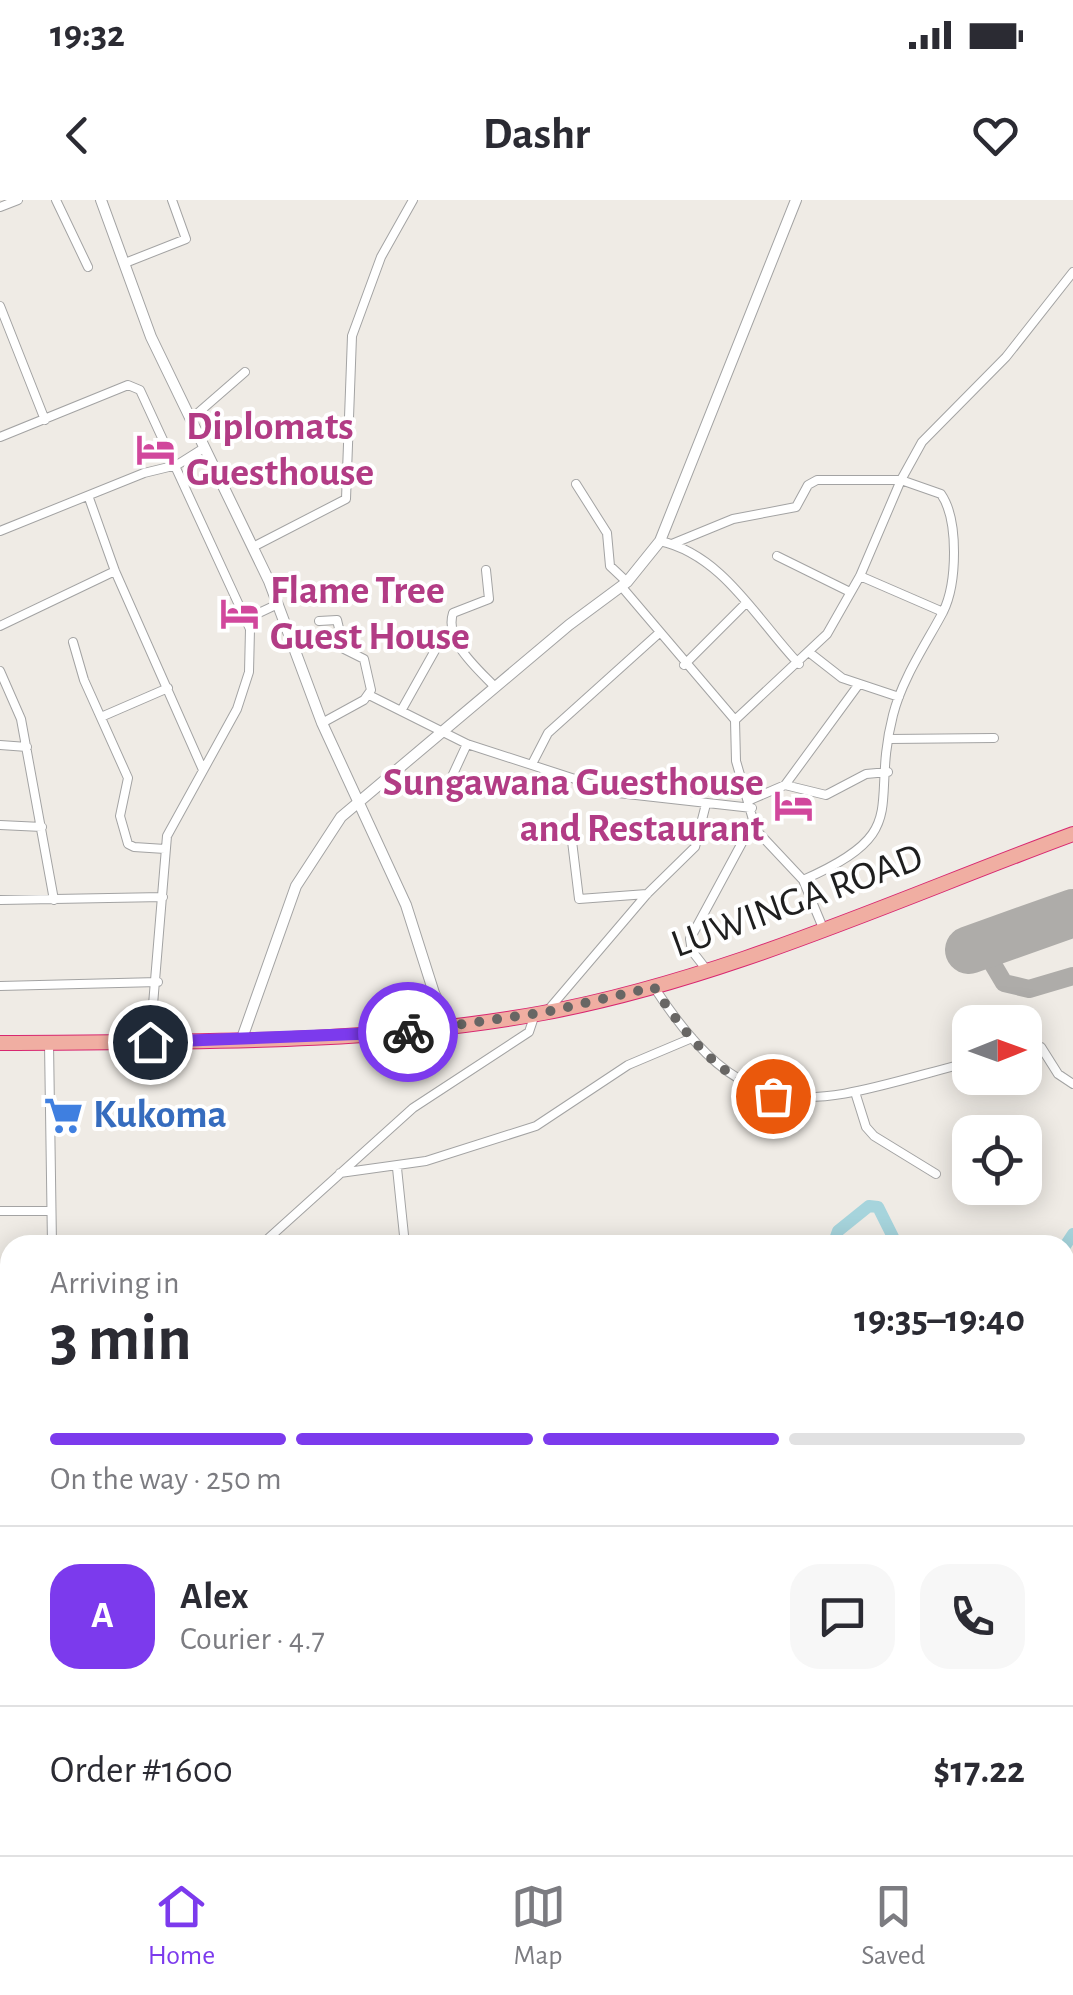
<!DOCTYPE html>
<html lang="en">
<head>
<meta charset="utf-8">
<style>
	body { margin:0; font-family:"Alegreya Sans",sans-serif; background:#f7f7f7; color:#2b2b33; height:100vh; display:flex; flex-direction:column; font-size:38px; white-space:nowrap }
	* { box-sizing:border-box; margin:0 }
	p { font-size:32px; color:#7c7c81 }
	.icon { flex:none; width:55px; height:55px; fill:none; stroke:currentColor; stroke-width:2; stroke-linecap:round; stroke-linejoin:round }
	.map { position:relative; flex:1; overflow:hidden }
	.details { position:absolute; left:0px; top:1035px; width:1075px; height:620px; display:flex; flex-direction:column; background:#fff; border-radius:30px 30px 0 0; box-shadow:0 5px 25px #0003 }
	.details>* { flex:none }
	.needle { width:65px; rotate:89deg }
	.buttons { position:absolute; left:952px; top:805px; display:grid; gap:20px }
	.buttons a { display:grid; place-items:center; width:90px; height:90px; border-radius:20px; background:#fff; box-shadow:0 5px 25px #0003; font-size:50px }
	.pin { position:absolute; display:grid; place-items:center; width:85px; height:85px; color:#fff; margin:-42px; border:5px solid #fff; border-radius:50%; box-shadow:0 2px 10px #0007 }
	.courier { position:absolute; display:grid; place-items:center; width:100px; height:100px; margin:-50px; border:8px solid #7c3aed; border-radius:50%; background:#fff; color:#222; box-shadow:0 2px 12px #0007 }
	.headline em { font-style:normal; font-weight:600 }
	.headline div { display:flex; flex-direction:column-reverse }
	.headline { display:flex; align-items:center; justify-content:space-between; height:170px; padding:0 50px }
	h1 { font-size:65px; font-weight:600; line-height:75px }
	.bar { display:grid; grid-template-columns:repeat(4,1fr); gap:15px 10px; align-content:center; height:120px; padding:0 50px }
	.bar i { height:12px; border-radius:8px; background:#e1e1e2 }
	.bar .on { background:#7c3aed }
	.bar p { grid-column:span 4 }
	.line { display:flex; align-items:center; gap:25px; padding:0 50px; border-top:2px solid #e1e1e2 }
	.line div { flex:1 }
	.round { display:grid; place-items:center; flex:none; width:105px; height:105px; border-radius:30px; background:#f7f7f7 }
	.status { display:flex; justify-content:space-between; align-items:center; height:70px; padding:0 50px; background:#fff; direction:ltr }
	.status svg { height:28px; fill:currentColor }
	header { display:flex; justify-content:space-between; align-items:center; height:130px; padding:0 50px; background:#fff; font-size:45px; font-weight:600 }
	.menu { display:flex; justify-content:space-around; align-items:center; height:140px; border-top:2px solid #e1e1e2; background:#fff; font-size:28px; color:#7c7c81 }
	.menu a { display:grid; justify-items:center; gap:5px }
	.menu .on { color:#7c3aed }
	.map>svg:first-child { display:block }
	.pitch { fill:#84ddb5 }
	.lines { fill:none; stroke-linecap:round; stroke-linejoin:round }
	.river { stroke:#a6d4dc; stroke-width:12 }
	.taxiway { stroke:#aeaca9; stroke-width:18 }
	.runway { stroke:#aeaca9; stroke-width:48 }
	.minor-casing { stroke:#a3a3a3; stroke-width:10 }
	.tertiary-casing { stroke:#a3a3a3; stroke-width:12 }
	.trunk-casing { stroke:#d82770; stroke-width:16 }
	.minor { stroke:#fff; stroke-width:8 }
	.tertiary { stroke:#fff; stroke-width:10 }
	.trunk { stroke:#f0aea2; stroke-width:14 }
	.done { stroke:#686664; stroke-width:10; stroke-dasharray:0 18 }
	.route { stroke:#7c3aed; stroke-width:12 }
	.labels { text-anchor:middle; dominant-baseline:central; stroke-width:8; stroke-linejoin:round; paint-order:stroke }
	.hotel-label { font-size:40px; font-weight:bold; fill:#b23c85; stroke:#fff; text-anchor:start }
	.street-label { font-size:40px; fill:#1f1f1f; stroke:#fff }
	.shop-label { font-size:40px; font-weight:bold; fill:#366cbe; stroke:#fff; text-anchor:start }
</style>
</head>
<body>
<div class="status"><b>19:32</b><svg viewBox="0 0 49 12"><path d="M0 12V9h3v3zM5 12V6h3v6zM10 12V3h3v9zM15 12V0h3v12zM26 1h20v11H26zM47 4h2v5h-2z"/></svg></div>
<header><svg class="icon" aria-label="back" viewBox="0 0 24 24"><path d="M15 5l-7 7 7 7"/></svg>Dashr<svg class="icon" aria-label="heart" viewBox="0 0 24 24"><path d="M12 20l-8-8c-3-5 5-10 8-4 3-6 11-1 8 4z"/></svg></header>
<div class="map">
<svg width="1073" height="1655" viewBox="0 0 1073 1655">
	<rect width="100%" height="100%" fill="#efebe5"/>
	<path class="pitch" d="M10 1295V1393L0 1403V1306Z"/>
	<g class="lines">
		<path class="river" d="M833 1045 838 1031 869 1006 878 1007 897 1045
			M1065 1046 1073 1034
			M245 1645 246 1655"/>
		<path class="taxiway" d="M1003 737 991 761 1004 783 1029 789 1073 776"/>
		<path class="runway" d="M969 750 1073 713"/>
		<defs>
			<path id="minor" d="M56 0 88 67
				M0 7 18 0
				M125 63 186 39 172 0
				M0 106 45 220
				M191 219 245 172
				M0 237 128 185 140 190 250 429 249 472 237 509 167 636 150 841
				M576 284 607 333 610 366 627 382
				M89 298 115 371 203 570
				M0 331 144 273 177 265 204 248
				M660 341C723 355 757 420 799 464
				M672 344 733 319 796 307 808 285 817 280H901L941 294C959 320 957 384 943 412
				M253 347 346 299 352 136 381 57 413 0
				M777 356 850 392
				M486 370 489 399 453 413C444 441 478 469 495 487
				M621 386 735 520
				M246 419 278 404
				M319 421 337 420 344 449 364 459 371 490 364 500 322 523
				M0 426 115 371
				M73 442 84 480 128 578 120 616 128 644 134 647 165 649
				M810 453 842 478 899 497
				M684 465 745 404
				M0 471 21 519 54 700
				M369 495 467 544 618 593 752 608
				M401 511 438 445 452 435
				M101 517 168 488
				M889 539 994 538
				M0 545 27 547
				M532 564 548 533 658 434
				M449 583 467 544
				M785 585 826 595 866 574 888 572
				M750 600 785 585 859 484
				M0 625 42 627
				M559 635 572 641 579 699 647 694
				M803 680C915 631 869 608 893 515 902 479 926 444 943 412L860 376
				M0 700 163 697
				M823 728 803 680 756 630 736 561 735 520 827 434 860 376 901 280 922 242 1006 157 1073 72
				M706 769 692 751 690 739 744 639 756 630
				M0 786 158 782
				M654 787C753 940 819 901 970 862
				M549 809 647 694 695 647 706 604
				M49 843 52 1045
				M1025 847H1041L1058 874 1073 884
				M855 892 866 927 874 936 936 974
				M397 968 405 1045
				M340 973 426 961 536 926 628 865 692 838
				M0 1011H51
				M261 1045 413 908 529 832 535 814
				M1065 1190 1073 1183
				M1065 1269 1073 1278
				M0 1275 10 1266
				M1065 1414 1073 1418
				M1065 1509 1073 1493
				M0 1526 10 1525
				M1065 1644 1073 1646
				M607 1645 626 1655
				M736 1645 762 1655
				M36 1655 43 1645
				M582 1655 586 1645
				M808 1655 827 1645"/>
			<path id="tertiary" d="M101 0 151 137 269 381 322 523 406 705 434 793 451 828
				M241 841 296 686 341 617 569 425 627 382 660 341 796 0"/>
			<path id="trunk" d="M0 843C182 841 363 846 543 813 726 779 899 698 1073 634"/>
		</defs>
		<use href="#minor" class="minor-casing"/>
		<use href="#tertiary" class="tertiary-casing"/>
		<use href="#trunk" class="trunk-casing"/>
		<use href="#minor" class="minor"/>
		<use href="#tertiary" class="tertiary"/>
		<use href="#trunk" class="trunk"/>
	</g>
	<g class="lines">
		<path class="done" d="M408 832 546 812 654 787C683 832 720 879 773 896"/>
		<path class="route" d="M150 842 408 832"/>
	</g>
	<defs>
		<symbol id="hotel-bare" viewBox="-9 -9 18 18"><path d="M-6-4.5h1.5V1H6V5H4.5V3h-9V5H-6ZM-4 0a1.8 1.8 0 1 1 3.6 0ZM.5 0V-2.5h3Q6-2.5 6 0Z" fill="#d1479c" stroke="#fff" stroke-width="2.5" paint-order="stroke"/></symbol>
		<symbol id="supermarket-bare" viewBox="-9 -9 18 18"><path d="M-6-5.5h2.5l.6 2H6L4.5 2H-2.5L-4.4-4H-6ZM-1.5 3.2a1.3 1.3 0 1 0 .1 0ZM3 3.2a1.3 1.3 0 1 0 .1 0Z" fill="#3f7fe0" stroke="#fff" stroke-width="2.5" paint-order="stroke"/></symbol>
	</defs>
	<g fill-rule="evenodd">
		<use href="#hotel-bare" x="128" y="222" width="55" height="55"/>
		<use href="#hotel-bare" x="212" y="386" width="55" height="55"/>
		<use href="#hotel-bare" x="766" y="578" width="55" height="55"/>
		<use href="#supermarket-bare" x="36" y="888" width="55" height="55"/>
	</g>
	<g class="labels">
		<g class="hotel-label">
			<text x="186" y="227">Diplomats<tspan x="186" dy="46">Guesthouse</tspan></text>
			<text x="270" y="391">Flame Tree<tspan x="270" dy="46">Guest House</tspan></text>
			<text x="764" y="583" text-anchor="end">Sungawana Guesthouse<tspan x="764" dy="46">and Restaurant</tspan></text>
		</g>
		<g class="street-label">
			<text transform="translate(797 701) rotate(-20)">LUWINGA ROAD</text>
		</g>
		<g class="shop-label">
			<text x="93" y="915">Kukoma</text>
		</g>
	</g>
</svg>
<div class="buttons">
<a><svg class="needle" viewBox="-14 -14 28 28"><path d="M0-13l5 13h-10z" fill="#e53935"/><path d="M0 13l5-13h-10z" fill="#7c7c81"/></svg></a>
<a><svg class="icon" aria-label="locate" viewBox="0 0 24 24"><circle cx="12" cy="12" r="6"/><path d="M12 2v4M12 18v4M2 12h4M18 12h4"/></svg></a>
</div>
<div class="pin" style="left:773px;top:896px;background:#ea580c"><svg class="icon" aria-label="bag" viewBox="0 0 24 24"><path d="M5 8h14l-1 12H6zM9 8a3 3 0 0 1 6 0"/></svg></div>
<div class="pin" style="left:150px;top:842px;background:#1f2937"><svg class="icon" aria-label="home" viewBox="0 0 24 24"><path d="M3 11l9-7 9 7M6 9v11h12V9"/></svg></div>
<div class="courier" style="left:408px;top:832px"><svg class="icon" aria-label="bike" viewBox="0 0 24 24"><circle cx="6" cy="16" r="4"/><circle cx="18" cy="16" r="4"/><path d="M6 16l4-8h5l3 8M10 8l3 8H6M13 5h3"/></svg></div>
<section class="details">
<div class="headline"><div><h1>3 min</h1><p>Arriving in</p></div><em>19:35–19:40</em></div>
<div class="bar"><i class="on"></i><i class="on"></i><i class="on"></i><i></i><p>On the way · 250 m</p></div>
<div class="line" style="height:180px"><b class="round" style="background:#7c3aed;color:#fff">A</b><div><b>Alex</b><p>Courier · 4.7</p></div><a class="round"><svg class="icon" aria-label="chat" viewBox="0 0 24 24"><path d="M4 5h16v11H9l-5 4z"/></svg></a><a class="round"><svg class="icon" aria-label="phone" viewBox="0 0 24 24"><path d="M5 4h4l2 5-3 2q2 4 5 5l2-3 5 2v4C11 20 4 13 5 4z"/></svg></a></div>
<div class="line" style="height:130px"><div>Order #1600</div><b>$17.22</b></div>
</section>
</div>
<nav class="menu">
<a class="on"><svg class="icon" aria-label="home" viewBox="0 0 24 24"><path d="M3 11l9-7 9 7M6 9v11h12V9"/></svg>Home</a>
<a><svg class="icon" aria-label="map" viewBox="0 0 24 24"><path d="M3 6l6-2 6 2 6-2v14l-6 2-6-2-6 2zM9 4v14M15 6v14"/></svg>Map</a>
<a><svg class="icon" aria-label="saved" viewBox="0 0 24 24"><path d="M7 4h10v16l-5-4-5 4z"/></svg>Saved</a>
</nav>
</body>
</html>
